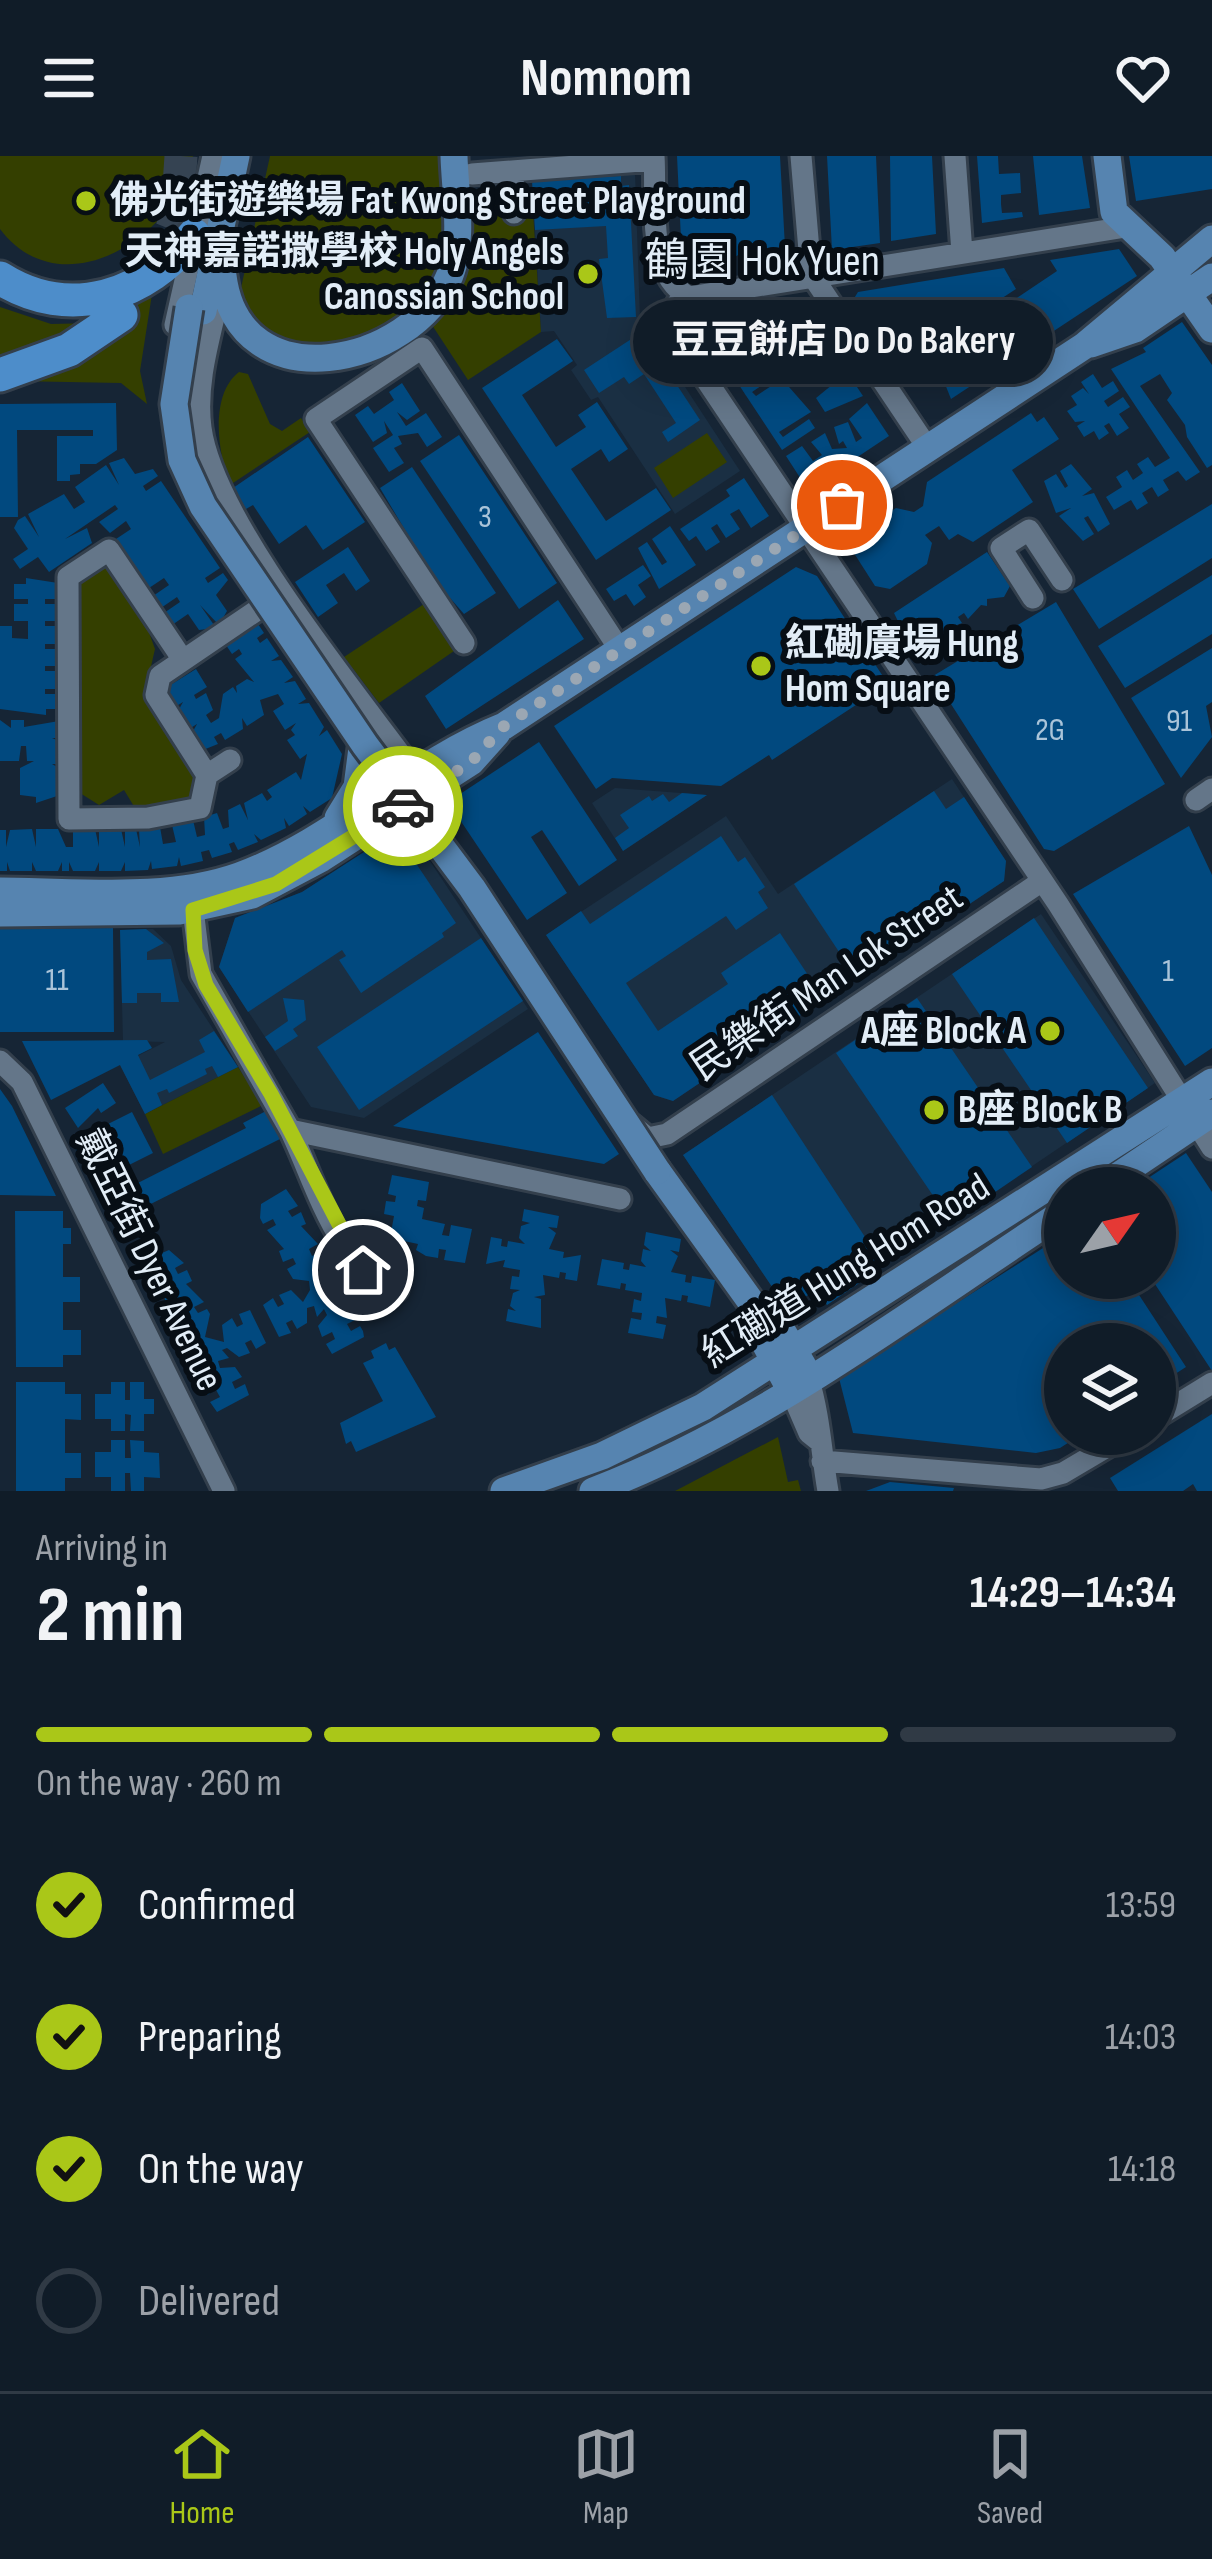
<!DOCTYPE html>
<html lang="en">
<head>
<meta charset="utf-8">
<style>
	body { margin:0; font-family:"Sofia Sans Condensed","Noto Sans TC",sans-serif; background:#192530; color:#f1f3f6; height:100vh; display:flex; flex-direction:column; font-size:45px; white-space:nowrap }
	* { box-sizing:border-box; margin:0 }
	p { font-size:39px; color:#9ca1a8 }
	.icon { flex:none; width:66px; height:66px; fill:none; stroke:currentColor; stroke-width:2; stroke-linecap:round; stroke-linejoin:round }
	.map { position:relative; height:1335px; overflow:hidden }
	.side { display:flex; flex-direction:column; background:#101c28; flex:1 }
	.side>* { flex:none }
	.needle { width:78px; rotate:56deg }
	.controls { position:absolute; left:1044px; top:1011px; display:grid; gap:24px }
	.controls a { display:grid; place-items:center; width:132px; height:132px; border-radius:50%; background:#101c28; box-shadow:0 6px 30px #0003,0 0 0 3px #303a45; font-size:60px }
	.pin { position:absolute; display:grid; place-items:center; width:102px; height:102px; color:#fff; margin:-51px; border:6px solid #fff; border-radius:50%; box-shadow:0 3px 12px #0007 }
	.courier { position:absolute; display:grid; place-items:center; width:120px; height:120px; margin:-60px; border:9px solid #aac718; border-radius:50%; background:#fff; color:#222; box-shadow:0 3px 15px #0007 }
	.bubble { position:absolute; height:84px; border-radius:42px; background:#101c28; box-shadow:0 6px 30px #0003,0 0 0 3px #303a45; font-size:39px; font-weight:700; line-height:84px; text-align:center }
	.head em { font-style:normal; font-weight:700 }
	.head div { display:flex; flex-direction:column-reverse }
	.head { display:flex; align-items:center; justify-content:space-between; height:204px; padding:0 36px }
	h1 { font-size:78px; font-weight:700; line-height:90px }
	.bar { display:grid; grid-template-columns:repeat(4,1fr); gap:18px 12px; align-content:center; height:144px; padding:0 36px }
	.bar i { height:15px; border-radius:9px; background:#303a45 }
	.bar .selected { background:#aac718 }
	.bar p { grid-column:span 4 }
	ol { padding:0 36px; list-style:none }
	li { display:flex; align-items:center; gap:36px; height:132px }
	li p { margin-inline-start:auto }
	li .icon { padding:12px; border-radius:50%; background:#aac718; color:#111; stroke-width:4 }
	li:last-child { color:#9ca1a8 }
	li i { width:66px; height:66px; border:6px solid #303a45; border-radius:50% }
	header { display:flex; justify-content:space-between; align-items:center; height:156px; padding:0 36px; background:#101c28; font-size:54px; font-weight:700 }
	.menu { display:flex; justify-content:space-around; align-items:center; height:168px; border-top:3px solid #303a45; background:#101c28; font-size:33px; color:#9ca1a8 }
	.menu a { display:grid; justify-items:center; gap:6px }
	.menu .selected { color:#aac718 }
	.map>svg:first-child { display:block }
	.built { fill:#1a2f43 }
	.green { fill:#343f00 }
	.building { fill:#01497f }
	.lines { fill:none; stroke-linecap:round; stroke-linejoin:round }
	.highway-tunnel { stroke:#354352; stroke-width:33; stroke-dasharray:33 16; stroke-linecap:butt }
	.minor-casing { stroke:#333f4c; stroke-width:27 }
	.major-casing { stroke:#333f4c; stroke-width:33 }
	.highway-casing { stroke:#333f4c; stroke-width:39 }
	.minor { stroke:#647689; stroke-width:21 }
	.major { stroke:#5684b0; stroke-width:27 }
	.highway { stroke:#4d8dca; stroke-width:33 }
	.major-bridge-casing { stroke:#333f4c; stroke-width:33; stroke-linecap:butt }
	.major-bridge { stroke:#5684b0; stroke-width:27 }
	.done { stroke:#9ba7b3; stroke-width:12; stroke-dasharray:0 21.6 }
	.route { stroke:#aac718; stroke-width:15 }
	.poi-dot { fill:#aac718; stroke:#070e15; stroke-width:4.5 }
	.labels { text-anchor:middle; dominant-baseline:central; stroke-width:12; stroke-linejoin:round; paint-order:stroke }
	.number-label { font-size:33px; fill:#aac4d9 }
	.poi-label { font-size:39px; font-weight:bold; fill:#e2edf7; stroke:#070e15; text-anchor:start }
	.street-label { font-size:39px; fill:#e2edf7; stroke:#070e15 }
	.quarter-label { font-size:45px; fill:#e2edf7; stroke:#070e15 }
</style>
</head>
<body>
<header><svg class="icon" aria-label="menu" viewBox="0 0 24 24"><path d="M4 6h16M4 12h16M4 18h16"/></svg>Nomnom<svg class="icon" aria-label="heart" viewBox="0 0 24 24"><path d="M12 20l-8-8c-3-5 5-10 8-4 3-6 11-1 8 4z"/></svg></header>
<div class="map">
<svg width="1212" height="1335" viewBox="0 0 1212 1335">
	<rect width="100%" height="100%" fill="#162535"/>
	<path class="built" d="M635 17 640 162 740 315 675 358 598 241 591 244 571 214 577 209 554 175 541 176 532 24Z
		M800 145 827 186 746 240 703 160Z
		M952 623 1006 705 1004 725 673 945 654 939 546 779 726 660 778 738Z
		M615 632 707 639 623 695 592 647Z
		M406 669 528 853 364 962 311 951 219 811 235 762 302 736Z
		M1041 758 1155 927 827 1149 817 1133 787 1153 683 999Z
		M153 773 171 790 181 824 238 911 145 958 120 909 165 886 123 885 120 774Z"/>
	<path class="green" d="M0 0H193C177 81 61 154 0 73Z
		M270 0H441C443 37 452 84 436 119 403 187 262 230 241 132Z
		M500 34 502 57 533 56 541 176 468 224 430 166 467 36Z
		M152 138 140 215 147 248 121 227 13 225Z
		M0 151 51 168 95 167 0 205Z
		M239 216 248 218 270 268 282 275 301 262 310 276 230 329C218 298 209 239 239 216Z
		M707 277 727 306 673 342 654 312Z
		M106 409 147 471 155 493 144 541 195 621 190 643 135 652 124 634 99 649 80 637 79 427Z
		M424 448 454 495 379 547 344 501Z
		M238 911 263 949 163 998 145 958Z
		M778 1281 788 1326 798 1324 801 1335H675Z"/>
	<path class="building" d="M677 0H780L785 91 748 93 720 110 696 104 681 83Z
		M827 0H876L880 87 832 94Z
		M890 0H932L936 78 891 85Z
		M977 0H998L999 18 1020 17 1021 37 1001 39V48L1002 57 1022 56 1023 61 982 67Z
		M1033 0H1082L1090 52 1039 59Z
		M1129 0H1212V33L1136 45Z
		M621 20V30L629 29 636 161 607 162 599 103 608 102 606 70 535 74 532 24Z
		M1119 93 1137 120 951 243 935 203 949 194 964 213 971 207 960 186 973 178 991 194 975 170 1057 115 1050 104Z
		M1004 112 1016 133 935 186 909 192 926 219 910 230 853 144 858 136Z
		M800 145 863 240 825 256 816 242 838 224 827 214 807 227 799 216 819 203 814 195 803 202 780 168 731 176 765 227 752 236 756 240 782 223 811 256 779 276 783 281 809 263 815 272 782 294 698 167 703 160Z
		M1182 166 1212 209V309L1207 312 1187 281 1185 269 1167 244 1172 237 1160 218 1140 230 1200 316 1186 325 1178 315 1163 324 1169 334 1158 341 1152 331 1142 337 1148 347 1137 354 1131 344 1114 354 1106 341 1122 331 1116 321 1127 314 1133 324 1143 317 1137 308 1148 301 1155 311 1170 302 1111 213 1146 196 1143 192Z
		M642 176 700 264 668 286 662 276 676 267 644 218 629 228 624 221 599 237 584 214Z
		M557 183 573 205 522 239 556 291 586 271 578 259 597 246 628 293 609 306 601 293 571 313 606 365 656 332 671 354 596 404 482 232Z
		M1093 218 1102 232 1113 225 1119 235 1104 245 1108 251 1123 241 1130 251 1119 258 1129 272 1117 280 1109 267 1104 270 1109 277 1099 284 1094 275 1084 281 1077 270 1085 265 1075 266 1067 255 1077 249 1071 240 1083 232 1089 238 1081 226Z
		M402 227 420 255 407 264 397 256 406 270 426 257 442 281 427 291 418 277 398 280 402 288 394 292 404 307 389 316 373 292 393 279 384 265 387 277 373 286 355 259 368 250 374 258 394 244 389 236Z
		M116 247 117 294 96 308H80V318L70 319V325H57V280H93V274H17L18 361H0V248Z
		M867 247 889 280 808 334 786 300 802 290 813 305 822 299 811 286 825 277 832 293 847 292 843 285 839 288 834 271 848 266 856 286 862 282 849 263Z
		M1031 257 1037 266 1044 261 1059 283 1012 314 1033 346 973 386 958 378 949 384 939 370 925 379 932 387 927 408 890 433 875 430 852 394 856 378 896 352 914 356 923 350 927 326Z
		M459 279 557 427 519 453 420 305Z
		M308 281 365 366 323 394 306 369 279 388 253 349 246 353 233 332Z
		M124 302 135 318 153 313 158 320 143 330 146 335 161 325 220 412 205 422 208 427 223 417 228 424 216 439 227 455 223 462 217 467 200 449 214 469 207 473 199 474 188 458 172 469 161 459 180 446 177 441 158 454 153 440 169 429 164 422 149 432 116 383 131 373 126 365 110 377 99 366 118 353 115 349 65 383 87 372 92 387 49 416 38 401 20 413 13 403 28 393 14 372 18 364 25 360 39 381 28 358 64 338 74 353 85 346 75 331 106 309 119 329 109 307Z
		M1071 308 1092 333 1082 340 1094 337 1110 368 1098 376 1088 360 1084 362 1094 378 1083 385 1059 360 1071 352 1056 357 1044 325 1056 318 1065 332 1068 330 1060 315Z
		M412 311 496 437 464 458 436 426 380 332Z
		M744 322 769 360 751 372 739 353 730 358 740 373 726 382 717 368 711 372 720 386 706 395 696 380 689 385 680 373 730 340 726 334Z
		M1212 348V402L1099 473 1073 433Z
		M670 370 696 409 659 433 638 392 647 386 662 409 667 406 652 383Z
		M348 391 370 425 356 435 344 417 326 429 338 447 318 461 295 426Z
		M987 396 1010 430 1004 441 987 443V450L981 449 968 463 964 457 958 461 962 467 944 474 939 482 908 486 894 457Z
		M643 409 651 420 638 429 646 441 634 450 626 438 614 445 606 433Z
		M796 411 817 420 888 528 772 604 769 599 721 630 612 622 596 633 554 570Z
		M1212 419V478L1125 532 1098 490Z
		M26 422 58 427 59 443H45V448H59V465H45V470H59V488H45V493H59V510H45V515H59V533H45V538H59V553H46V559L0 553V470H12V482L28 483V465H14V448H28V443H14V428H26Z
		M558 444 584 483 446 573 425 540Z
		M1056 446 1165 628 1054 695 1044 693 933 520Z
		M258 468 264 477 257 482 260 487 267 482 279 500 271 505 281 504 293 521 284 527 295 525 306 543 298 548 309 547 324 571 319 580 327 574 342 598 332 642 310 656 303 650 307 658 289 670 284 662 286 672 261 684 254 678 258 686 238 694 234 686 229 688 232 696 212 702 209 694 201 696 203 705 181 710 179 701 177 710 152 713 151 705 148 714 125 715V706L121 715H99V706L95 715H73L69 706V715H62V706L58 715H36L32 706V715H10L7 706V715H0V674H6V691L10 674 32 673 36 691V673H58L66 691H73V673H95L99 691V673H121L125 691V673H136L140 691 139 674 160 671 163 688 176 686 172 669 193 664 197 681 205 679 204 661 217 657 223 673 229 671 228 654 240 648 248 664 244 647 262 637 267 645 272 641 267 634 296 616 301 624 307 598 300 603 287 584 295 579 291 574 296 567 285 574 273 555 284 548 278 538 260 544 264 559 247 570 242 562 243 573 225 584 221 577 214 581 218 588 203 594 192 577 197 568 189 573 178 555 183 546 175 551 164 533 196 513 207 531 194 539 196 543 206 537 213 554 206 559 211 567 219 562 223 538 233 531 237 537 236 530 247 523 254 526 235 503 242 498 239 493 232 498 226 489Z
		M1212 492V546L1206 550 1212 581 1181 622 1131 542Z
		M0 564 11 572V564H24V571L59 565V582H52L59 585 60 608H52L59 612 60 639 36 647V641L20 639V612L34 605H27L26 590H21L19 605H0Z
		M539 586 617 704 579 730 542 674 531 681 567 737 527 764 448 646Z
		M934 635 946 653 964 641 1006 705 1004 725 857 823 794 728Z
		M682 637 707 639 623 695 615 682 629 672 620 659 649 640 652 645 663 638 669 646Z
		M1189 670 1212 719V892L1185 910 1073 738Z
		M395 676 456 767 442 777 444 781 361 837 339 804 346 800 342 794 248 856 219 811 235 762 302 736Z
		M721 680 738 706 745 701 765 731 758 736 768 752 736 774 726 760 626 827 658 875 728 828 721 817 780 777 824 843 673 945 654 939 546 779 581 755 590 768Z
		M1034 762 1148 932 1067 987 952 818Z
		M7 767 13 773 113 772 114 876H0V773Z
		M146 773 164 787 147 796V804L171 803 179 846H161V837H137V847H122L120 774Z
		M481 782 523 845 359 954 317 891Z
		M283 842 304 844 306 864 293 873 298 880 275 895 265 881 288 865Z
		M917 842 1032 1011 951 1066 836 897Z
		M214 875 238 911 218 921 212 910 205 913 207 918 169 937 167 933 157 937 162 949 145 958 120 909 51 944 22 885 147 884 152 892 138 899 150 924 205 896 199 884Z
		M538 876 619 998 604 1008 393 970Z
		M103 927 116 947 101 957 98 952 78 972 65 952Z
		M0 933 12 950 56 1040 0 1039Z
		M772 939 884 1110 827 1149 817 1133 787 1153 683 999Z
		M266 955 280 983 113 1067 72 986 132 956 153 997 121 1013 130 1031 246 972 243 967Z
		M1186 997 1212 1036V1215L1151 1122H1155V1032H1133Z
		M392 1019 429 1026 426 1045 418 1044 417 1050 424 1052 422 1063 445 1068 442 1079 449 1080 451 1069 472 1073 465 1107 444 1104 446 1094 439 1093 438 1102 426 1100 416 1094 418 1088 390 1082 394 1060 384 1058 386 1045 395 1046 396 1040 388 1038Z
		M286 1033 298 1050 288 1055 292 1061 301 1056 306 1068 301 1070 318 1088 309 1093 312 1100 321 1095 324 1100 317 1125 328 1126 339 1139 331 1151 350 1153 357 1163 347 1168 351 1175 360 1170 363 1175 364 1181 332 1198 326 1188 335 1183 332 1176 322 1181 318 1170 327 1159 324 1153 317 1161 314 1150 307 1152V1167L297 1173 292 1164 286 1167 291 1177 279 1181 263 1149 273 1142 278 1151 284 1148 279 1139 291 1134 303 1146 310 1134 309 1125 293 1123 287 1113 296 1108 293 1102 283 1106 279 1095 284 1093 267 1074 276 1069 273 1063 263 1068 260 1062 261 1048Z
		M524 1053 559 1060 557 1072 548 1071 556 1077 549 1093 564 1096 563 1102 581 1099 577 1125 565 1123 566 1117 560 1116 559 1122 543 1119 545 1139 534 1141 541 1143V1172L506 1165 508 1153 516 1155 510 1150 513 1137 520 1134 510 1133 512 1120 519 1121 520 1114 503 1111 505 1104 486 1108 491 1081 502 1083 501 1090 507 1091 508 1085 525 1088 519 1082 521 1070 530 1067 522 1065Z
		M15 1055H63V1072H71V1088H63V1121H80V1146H63V1174H81V1199H63V1211H16Z
		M646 1076 681 1083 679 1096 670 1094 678 1100 671 1116 686 1119 685 1126 691 1127 692 1120 715 1124 710 1151 687 1146 688 1140 682 1139 681 1145 665 1142 667 1162 657 1160 656 1167 666 1169 663 1183 628 1177 631 1162 641 1164 642 1157 632 1156 634 1143 641 1145 642 1137 625 1134 626 1128 621 1127 620 1133 597 1129 602 1103 624 1107 623 1113 629 1114 630 1108 646 1111 641 1105 643 1093 651 1095 644 1089Z
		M1065 1078V1122H1128L1186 1211 1155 1231V1188H1065V1278H1082L1060 1292 1036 1297 853 1277 839 1222Z
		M169 1094 184 1107 175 1112 178 1118 187 1114 192 1125 186 1128 204 1146 194 1151 198 1157 207 1153 210 1158 205 1181 224 1186 222 1169 232 1162 237 1171 243 1168 239 1158 250 1154 266 1187 256 1193 251 1184 245 1187 250 1197 239 1201 227 1192 222 1194 229 1202 218 1205 220 1212 235 1211 242 1221 232 1226 235 1233 245 1228 249 1239 217 1256 210 1246 220 1241 216 1234 207 1239 203 1228 214 1215 198 1210 193 1199 198 1184 175 1176 172 1170 182 1165 178 1159 169 1164 164 1139 159 1141 152 1131 162 1126 159 1120 149 1125 146 1119 143 1105Z
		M386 1187 389 1194 395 1191 436 1261 356 1296 351 1285 346 1288 340 1267 383 1245 363 1207 374 1202 371 1195Z
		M16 1226H65V1238H81V1264L65 1263V1297H81V1322H65V1335H16Z
		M111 1226H125V1244H130V1226H144V1243H154V1258H144V1275H130L131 1259 125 1258V1275H111V1263H95V1238H111Z
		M1212 1258V1335H1197L1193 1328 1183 1335H1118L1110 1322Z
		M111 1284H125V1302H131L130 1284 144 1285V1296L159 1297 160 1322 144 1321V1335H131L130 1317H125V1335H111V1321H95V1296H111Z
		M890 1326 954 1332 953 1335H866Z"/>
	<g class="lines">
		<path class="highway-tunnel" d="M153 119 177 60 181 0"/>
		<defs>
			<path id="minor" d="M654 0C657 44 645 117 689 141
				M801 0 811 118 927 291
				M955 0 962 97
				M513 15 514 57
				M472 18 654 4
				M1132 70 689 141 677 148 672 173 1058 748 1212 992
				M220 136C210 181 195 227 201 272 214 368 364 546 424 630
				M175 169 213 0
				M1033 442 1001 392 1029 374 1062 424
				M464 487 316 263 422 192 620 494
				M183 504 109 394 68 421 69 663 148 662 200 652 207 619 156 539 160 520 272 444
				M207 619 230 604
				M1196 644 1212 633
				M191 737 201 818 290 974 620 1043
				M0 905 22 926 224 1335
				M631 968 648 982 667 978 1042 725
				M290 974C316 1027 337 1112 397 1134
				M808 1221C820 1260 821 1295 828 1335
				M790 1233 809 1277 819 1285
				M1155 1262 1212 1227
				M822 1305 1041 1323 1063 1317 1129 1278"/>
			<path id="major" d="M1107 0 1114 56 1162 101 1212 173
				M223 120C239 247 412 211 450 119 464 83 455 37 454 0
				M203 155 236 0
				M1091 188 1135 173 1212 121
				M338 662 357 631 362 592
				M0 735C77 735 166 746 239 720 335 685 409 608 504 570L1084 190 1212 83
				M0 757 179 755 252 739 322 702 471 606 497 577
				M657 1015 754 1150 756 1171 785 1224
				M1100 1032 1212 957
				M754 1150 772 1158 803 1210
				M504 1335 602 1300 703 1251 1212 926
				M593 1335C763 1270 913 1154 1065 1055"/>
			<path id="highway" d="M0 122C70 166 146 140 194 79
				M0 219 69 194 121 159"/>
		</defs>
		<use href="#minor" class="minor-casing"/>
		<use href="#major" class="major-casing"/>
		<use href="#highway" class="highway-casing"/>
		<use href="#minor" class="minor"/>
		<use href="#major" class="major"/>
		<use href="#highway" class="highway"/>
		<defs>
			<path id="major-bridge" d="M189 152 174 248 182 304 203 350 365 589 472 732 657 1015"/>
		</defs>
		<use href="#major-bridge" class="major-bridge-casing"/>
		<use href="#major-bridge" class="major-bridge"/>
	</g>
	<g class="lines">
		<path class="done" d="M403 650 471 606 504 570 842 349"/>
		<path class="route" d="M363 1114 271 938 206 829 195 794 193 754 276 728 403 650"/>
	</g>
	<g class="poi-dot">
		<circle cx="86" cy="45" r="12"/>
		<circle cx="588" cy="118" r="12"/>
		<circle cx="761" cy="510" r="12"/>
		<circle cx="1050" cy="875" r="12"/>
		<circle cx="934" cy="954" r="12"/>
	</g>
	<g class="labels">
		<g class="number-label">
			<text x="485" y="361">3</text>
			<text x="1179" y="565">91</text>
			<text x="1050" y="574">2G</text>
			<text x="1168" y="815">1</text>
			<text x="57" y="824">11</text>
		</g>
		<g class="poi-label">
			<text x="110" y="45">佛光街遊樂場 Fat Kwong Street Playground</text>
			<text x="564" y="96" text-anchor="end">天神嘉諾撒學校 Holy Angels<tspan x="564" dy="45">Canossian School</tspan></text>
			<text x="785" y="488">紅磡廣場 Hung<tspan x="785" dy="45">Hom Square</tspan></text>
			<text x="1026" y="875" text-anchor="end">A座 Block A</text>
			<text x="958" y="954">B座 Block B</text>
		</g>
		<g class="street-label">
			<text transform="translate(827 827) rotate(-34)">民樂街 Man Lok Street</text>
			<text transform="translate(149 1104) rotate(64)">戴亞街 Dyer Avenue</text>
			<text transform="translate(846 1115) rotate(-32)">紅磡道 Hung Hom Road</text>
		</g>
		<g class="quarter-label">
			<text x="762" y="105">鶴園 Hok Yuen</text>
		</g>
	</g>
</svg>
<div class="controls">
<a><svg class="needle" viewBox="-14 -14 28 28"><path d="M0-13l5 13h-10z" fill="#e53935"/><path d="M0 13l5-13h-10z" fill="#9ca1a8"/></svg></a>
<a><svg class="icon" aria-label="layers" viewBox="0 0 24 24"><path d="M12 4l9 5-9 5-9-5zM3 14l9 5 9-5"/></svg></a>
</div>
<div class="pin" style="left:842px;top:349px;background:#ea580c"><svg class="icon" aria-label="bag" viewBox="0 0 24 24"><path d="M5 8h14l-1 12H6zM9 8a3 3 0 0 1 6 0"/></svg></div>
<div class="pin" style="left:363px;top:1114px;background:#1f2937"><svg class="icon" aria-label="home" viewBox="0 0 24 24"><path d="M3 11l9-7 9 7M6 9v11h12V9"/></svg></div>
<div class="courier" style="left:403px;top:650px"><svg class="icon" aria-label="car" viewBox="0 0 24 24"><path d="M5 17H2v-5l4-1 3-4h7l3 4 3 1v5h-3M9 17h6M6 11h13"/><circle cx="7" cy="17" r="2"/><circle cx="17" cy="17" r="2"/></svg></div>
<div class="bubble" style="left:633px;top:144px;width:420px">豆豆餅店 Do Do Bakery</div>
</div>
<section class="side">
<div class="head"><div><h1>2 min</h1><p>Arriving in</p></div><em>14:29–14:34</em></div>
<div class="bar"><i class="selected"></i><i class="selected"></i><i class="selected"></i><i></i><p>On the way · 260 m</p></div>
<ol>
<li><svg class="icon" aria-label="check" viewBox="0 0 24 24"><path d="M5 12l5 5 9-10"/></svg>Confirmed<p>13:59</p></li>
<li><svg class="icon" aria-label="check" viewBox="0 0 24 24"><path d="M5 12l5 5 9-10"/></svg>Preparing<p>14:03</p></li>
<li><svg class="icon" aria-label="check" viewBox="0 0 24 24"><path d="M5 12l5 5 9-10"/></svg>On the way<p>14:18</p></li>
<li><i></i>Delivered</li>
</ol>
</section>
<nav class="menu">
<a class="selected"><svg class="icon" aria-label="home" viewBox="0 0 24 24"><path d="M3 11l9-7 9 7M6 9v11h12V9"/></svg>Home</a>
<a><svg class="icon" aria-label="map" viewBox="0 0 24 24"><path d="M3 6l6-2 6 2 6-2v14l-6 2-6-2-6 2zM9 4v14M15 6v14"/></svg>Map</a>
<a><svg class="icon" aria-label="saved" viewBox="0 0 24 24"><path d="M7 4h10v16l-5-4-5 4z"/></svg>Saved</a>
</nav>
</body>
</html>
